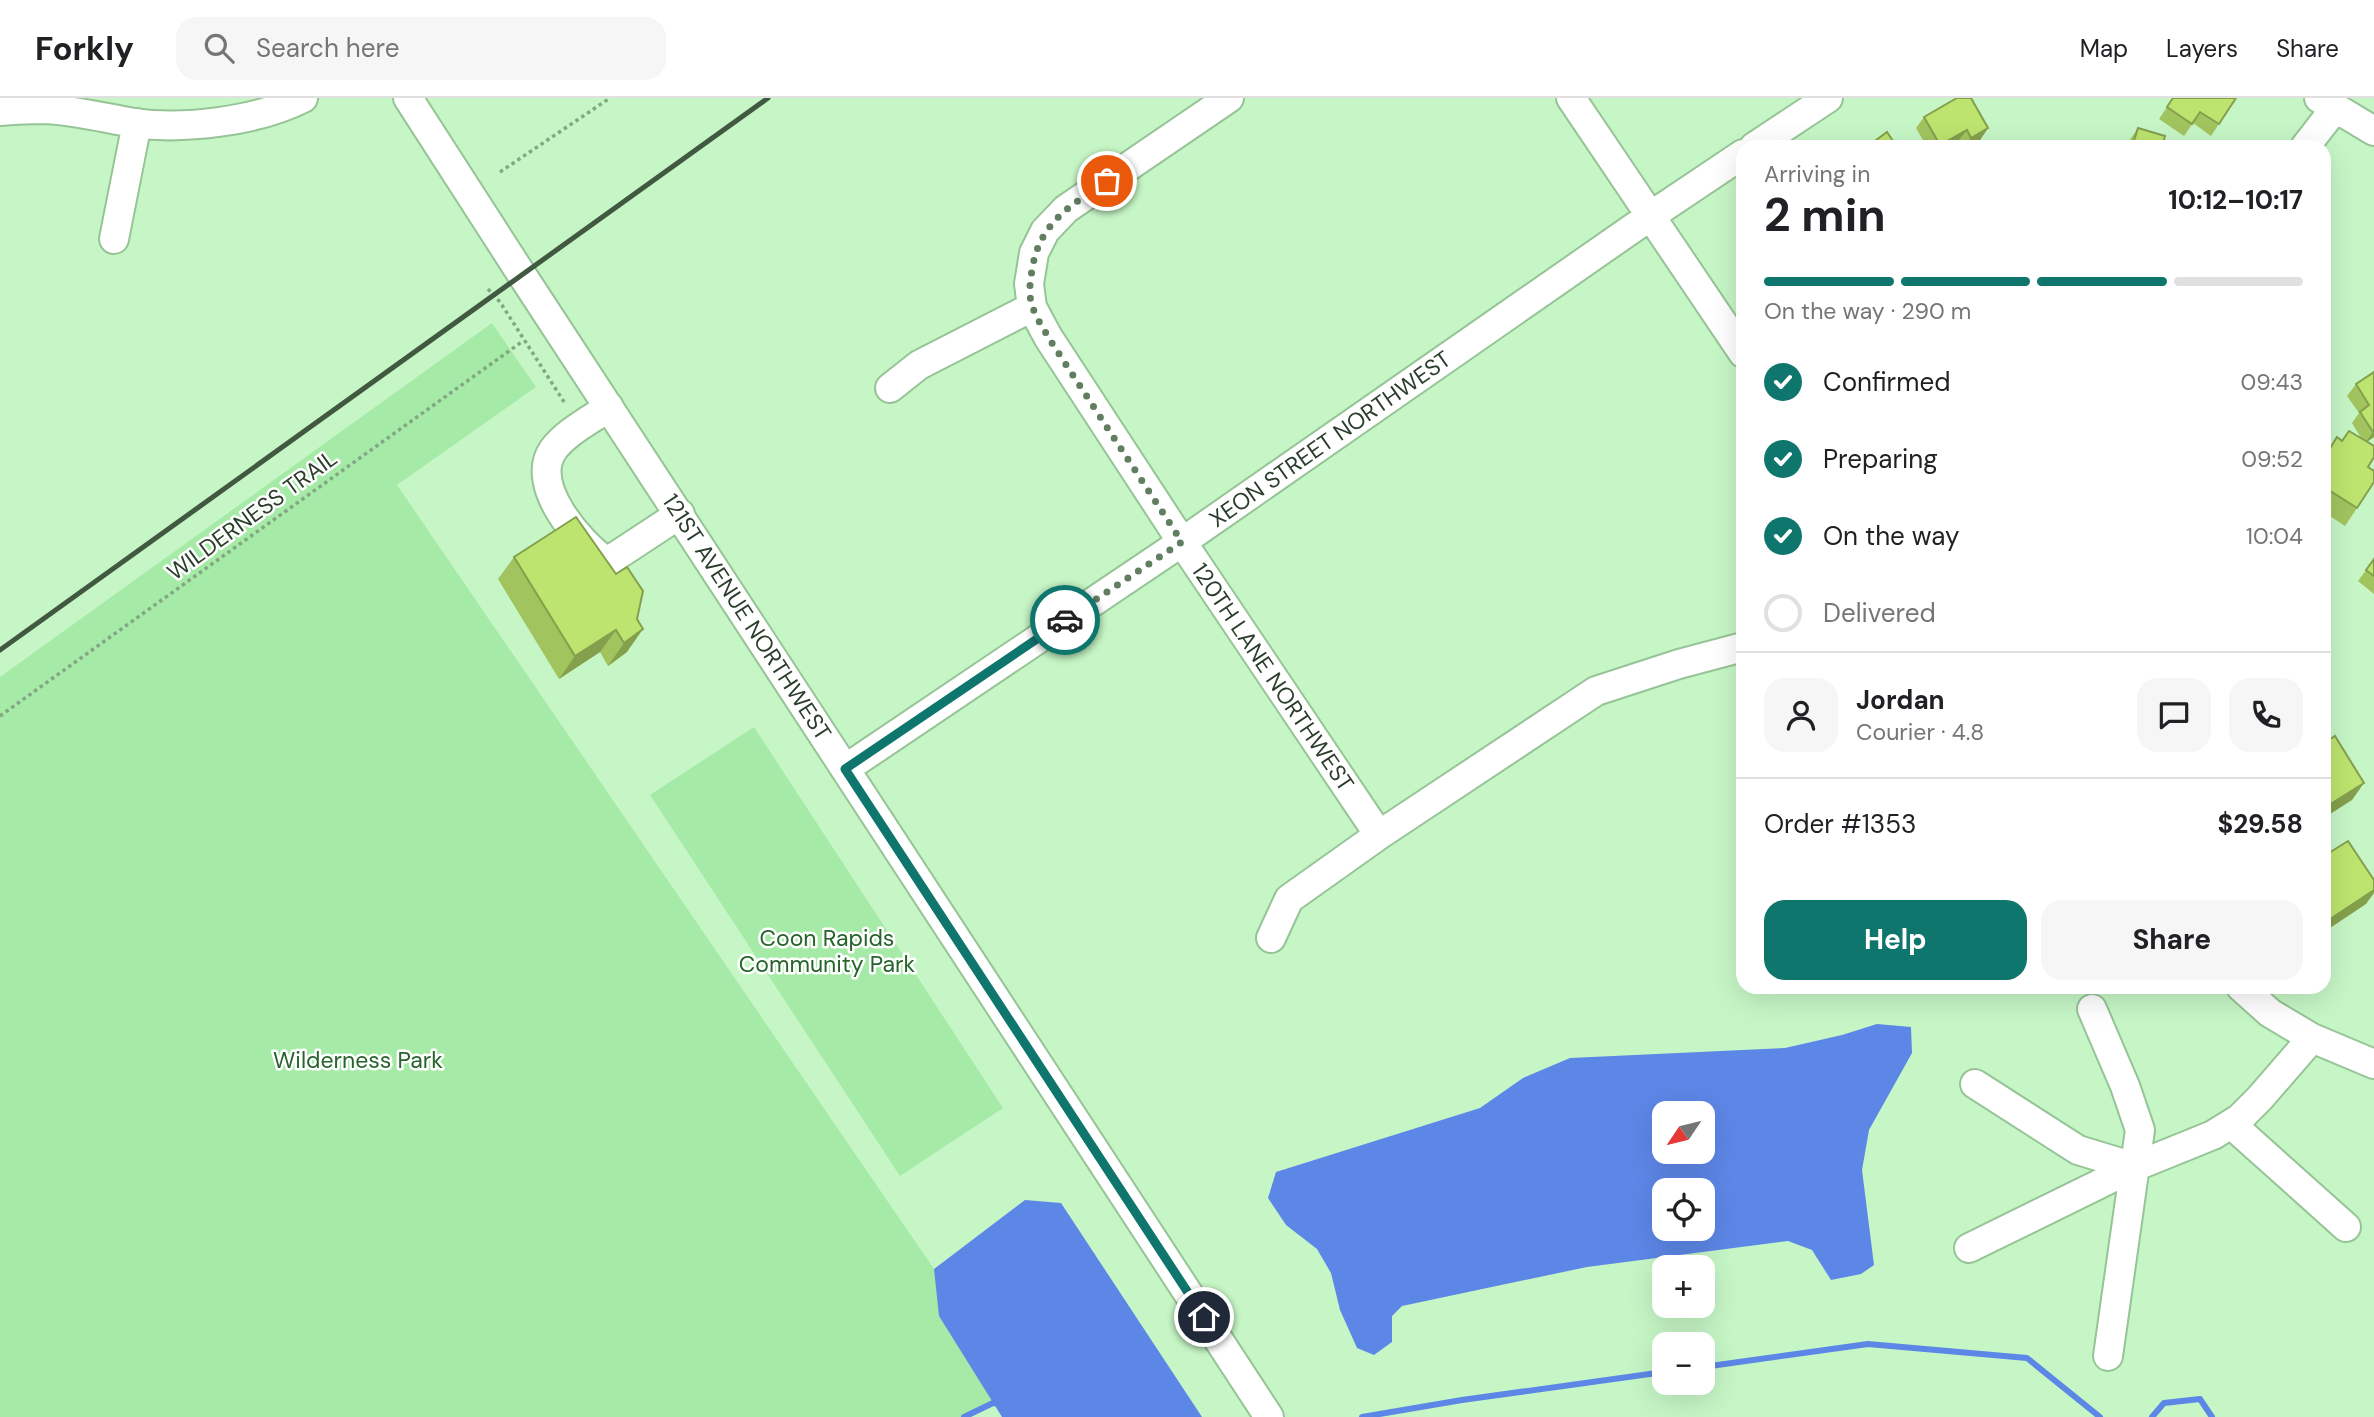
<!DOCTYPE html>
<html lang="en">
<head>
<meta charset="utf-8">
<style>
	body { margin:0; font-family:"DM Sans",sans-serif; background:#f6f6f6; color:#202124; height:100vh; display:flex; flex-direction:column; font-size:26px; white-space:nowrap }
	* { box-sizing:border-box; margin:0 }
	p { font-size:23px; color:#757577 }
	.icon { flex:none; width:38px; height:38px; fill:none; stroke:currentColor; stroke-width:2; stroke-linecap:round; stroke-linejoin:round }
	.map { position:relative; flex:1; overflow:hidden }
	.details { position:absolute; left:1736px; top:42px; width:595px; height:854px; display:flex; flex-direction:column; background:#fff; border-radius:21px; box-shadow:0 7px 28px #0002 }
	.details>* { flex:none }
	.needle { width:46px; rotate:235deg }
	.controls { position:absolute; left:1652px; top:1003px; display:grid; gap:14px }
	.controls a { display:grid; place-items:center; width:63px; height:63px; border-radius:14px; background:#fff; box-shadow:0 7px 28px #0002; font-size:35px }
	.pin { position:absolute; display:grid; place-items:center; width:60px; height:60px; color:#fff; margin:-30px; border:4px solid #fff; border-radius:50%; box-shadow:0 2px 7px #0007 }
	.courier { position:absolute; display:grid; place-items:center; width:70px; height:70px; margin:-35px; border:5px solid #0f766e; border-radius:50%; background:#fff; color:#222; box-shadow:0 2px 9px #0007 }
	.overview em { font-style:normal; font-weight:700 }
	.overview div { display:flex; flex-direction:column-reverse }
	.overview { display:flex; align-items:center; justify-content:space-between; height:119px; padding:0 28px }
	h1 { font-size:46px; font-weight:700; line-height:52px }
	.bar { display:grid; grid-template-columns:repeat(4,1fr); gap:10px 7px; align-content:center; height:84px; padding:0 28px }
	.bar i { height:9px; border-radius:5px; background:#e0e0e0 }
	.bar .selected { background:#0f766e }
	.bar p { grid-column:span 4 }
	.line { display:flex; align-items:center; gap:18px; padding:0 28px; border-top:2px solid #e0e0e0 }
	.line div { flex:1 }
	.round { display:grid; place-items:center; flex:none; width:74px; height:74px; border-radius:21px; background:#f6f6f6 }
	ol { padding:0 28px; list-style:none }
	li { display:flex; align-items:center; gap:21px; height:77px }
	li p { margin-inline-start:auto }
	li .icon { padding:7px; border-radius:50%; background:#0f766e; color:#fff; stroke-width:4 }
	li:last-child { color:#757577 }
	li i { width:38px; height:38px; border:4px solid #e0e0e0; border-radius:50% }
	.button { display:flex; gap:14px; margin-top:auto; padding:14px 28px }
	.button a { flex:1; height:80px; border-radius:21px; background:#0f766e; color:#fff; font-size:28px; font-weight:700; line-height:80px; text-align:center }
	.button a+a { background:#f6f6f6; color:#202124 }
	header { display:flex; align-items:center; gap:42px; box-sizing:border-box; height:98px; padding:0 35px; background:#fff; border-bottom:2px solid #e0e0e0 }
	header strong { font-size:33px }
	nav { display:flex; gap:38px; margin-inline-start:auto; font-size:24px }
	.search { width:490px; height:63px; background:#f6f6f6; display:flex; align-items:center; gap:18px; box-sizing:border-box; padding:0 24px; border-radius:21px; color:#757577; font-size:26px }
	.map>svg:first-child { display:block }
	.green { fill:#a6eaa7 }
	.water { fill:#5d87e7; fill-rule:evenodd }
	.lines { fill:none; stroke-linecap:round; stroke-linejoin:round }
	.stream { stroke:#5d87e7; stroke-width:6 }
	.minor-casing { stroke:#96c496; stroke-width:32 }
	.path { stroke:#83a683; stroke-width:3.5; stroke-dasharray:3.5 3.5; stroke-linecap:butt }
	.minor { stroke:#fff; stroke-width:28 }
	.rail { stroke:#415841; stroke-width:5 }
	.wall { fill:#a2c45f }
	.shaded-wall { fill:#84a04d }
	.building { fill:#bce46e; stroke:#84a04d; stroke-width:2 }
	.done { stroke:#617e61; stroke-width:7; stroke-dasharray:0 12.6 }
	.route { stroke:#0f766e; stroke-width:9 }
	.labels { text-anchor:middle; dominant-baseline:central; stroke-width:5; stroke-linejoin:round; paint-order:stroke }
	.street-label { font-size:23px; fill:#2b3e2b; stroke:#fff }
	.park-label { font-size:23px; fill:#26642b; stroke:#fff }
</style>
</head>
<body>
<header>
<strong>Forkly</strong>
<div class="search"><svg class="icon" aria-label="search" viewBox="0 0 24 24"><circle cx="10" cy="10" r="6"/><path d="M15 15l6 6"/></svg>Search here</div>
<nav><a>Map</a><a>Layers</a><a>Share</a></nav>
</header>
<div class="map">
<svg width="2374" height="1319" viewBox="0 0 2374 1319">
	<rect width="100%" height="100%" fill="#c6f6c6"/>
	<path class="green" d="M492 225 536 289 397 387 934 1171 993 1305 964 1319H0V579Z
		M754 629 1003 1010 900 1078 650 697Z"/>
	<path class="water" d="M1877 926 1911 929 1912 955 1869 1032 1862 1072 1874 1167 1861 1176 1831 1182 1812 1152 1788 1143 1587 1169 1402 1208 1392 1218V1244L1374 1257 1357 1250 1340 1212 1331 1175 1317 1151 1286 1127 1268 1100 1276 1074 1480 1010 1523 980 1570 960 1785 950 1842 937ZM1664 1015H1703V1054H1664ZM1664 1092H1703V1130H1664Z
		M1025 1102 1061 1105 1202 1319H1002L939 1218 934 1171Z"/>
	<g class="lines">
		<path class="stream" d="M1703 1269 1868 1246 2027 1260 2100 1319
			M964 1319 993 1305 1001 1306
			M1362 1319 1462 1302 1664 1274
			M2152 1319 2164 1305 2200 1301 2212 1319"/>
		<defs>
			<path id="minor" d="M408 0 522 177 1269 1319
				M1229 0 1066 111 1045 133 1034 155 1029 186 1032 209 1048 239 1182 444 1379 737
				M1571 0 1743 255
				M2319 0 2374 33
				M0 13C14 12 29 11 43 11 74 12 104 20 134 25 184 32 258 23 303 0
				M1754 49 1828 0
				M2305 49 2336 9
				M114 141 137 25
				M890 290 919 267 1032 209
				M609 309C592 321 566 334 553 352 529 387 579 445 607 464L680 416
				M845 671 1182 444 1649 119 1743 56
				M1271 840 1289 801 1379 737 1596 593 1679 566 1743 549
				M2241 889 2270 915 2312 940 2374 966
				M2092 911 2125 988 2140 1032 2108 1258
				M1975 986 2078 1052 2134 1069
				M2231 1026 2346 1129
				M1969 1150 2134 1069 2213 1037 2239 1021 2260 1000 2312 940"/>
		</defs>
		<use href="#minor" class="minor-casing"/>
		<path class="path" d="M500 74 610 0
			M488 191 500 204 566 307
			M0 618 523 243"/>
		<use href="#minor" class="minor"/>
		<path class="rail" d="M0 552 768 0"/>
	</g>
	<path class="wall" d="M2173 0H2236L2211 38 2193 25 2184 38 2159 21Z
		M1924 19 1988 30 1980 42 1967 49H1962L1958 43 1948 49H1927L1916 30Z
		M2138 30 2162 49H2125Z
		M1743 141V156L1738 149Z
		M2374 274V339L2367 344 2368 369 2357 410 2345 428 2324 414V358L2337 339 2342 343 2349 333 2361 340 2352 325 2359 315 2347 298 2356 286Z
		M576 419 627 554 608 568 600 554 559 581 498 481 514 459Z
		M2374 461V496L2358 483Z"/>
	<path class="shaded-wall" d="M1988 30 1980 42 1967 49H1965L1971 40Z
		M1967 32 1958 43 1948 49H1939L1940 47Z
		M2374 333V339L2365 345 2373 334Z
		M643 531 627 554 608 568 624 545Z
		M616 532 600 554 559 581 575 558Z
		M2364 685 2352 702 2324 720V710Z
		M2374 792V795L2366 806 2324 834V825Z"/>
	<path class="building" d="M1957 0H1971L1988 30 1971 40 1967 32 1940 47 1924 19Z
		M2173 0H2236L2219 26 2200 14 2192 26 2167 9Z
		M2138 30 2165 38 2162 49H2132Z
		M1887 34 1897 49H1867Z
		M2374 274V333L2373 334 2360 314 2369 307 2356 286Z
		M2349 333 2374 348V359L2368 369 2374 373V384L2357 410 2324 389V360L2337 339 2342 343Z
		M576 419 616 476 627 469 643 493 637 521 643 531 624 545 616 532 575 558 514 459Z
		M2374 461V478L2366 472Z
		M2335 638 2364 685 2324 710V645Z
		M2348 743 2374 782V792L2324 825V758Z"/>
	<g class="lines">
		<path class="done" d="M1065 522 1182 444 1048 239C1043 229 1036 220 1033 210 1028 198 1030 184 1032 172 1039 125 1070 108 1107 83"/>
		<path class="route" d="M1065 522 845 671 1204 1219"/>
	</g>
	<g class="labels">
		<g class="street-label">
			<text transform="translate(1330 341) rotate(-35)">XEON STREET NORTHWEST</text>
			<text transform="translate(252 417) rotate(-36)">WILDERNESS TRAIL</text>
			<text transform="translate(747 519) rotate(57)">121ST AVENUE NORTHWEST</text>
			<text transform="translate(1273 579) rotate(56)">120TH LANE NORTHWEST</text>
		</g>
		<g class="park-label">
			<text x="827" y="840">Coon Rapids<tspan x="827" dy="26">Community Park</tspan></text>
			<text x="358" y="962">Wilderness Park</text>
		</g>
	</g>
</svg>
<div class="controls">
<a><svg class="needle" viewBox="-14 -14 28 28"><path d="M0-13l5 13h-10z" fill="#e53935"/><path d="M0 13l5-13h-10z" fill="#757577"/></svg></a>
<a><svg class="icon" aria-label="locate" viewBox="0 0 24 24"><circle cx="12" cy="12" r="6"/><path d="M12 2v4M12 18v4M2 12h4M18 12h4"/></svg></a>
<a>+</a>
<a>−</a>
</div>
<div class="pin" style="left:1107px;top:83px;background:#ea580c"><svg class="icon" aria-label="bag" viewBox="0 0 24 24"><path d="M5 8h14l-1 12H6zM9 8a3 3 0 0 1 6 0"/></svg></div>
<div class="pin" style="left:1204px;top:1219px;background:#1f2937"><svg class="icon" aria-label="home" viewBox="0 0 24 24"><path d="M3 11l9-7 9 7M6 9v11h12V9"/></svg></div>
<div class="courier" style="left:1065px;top:522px"><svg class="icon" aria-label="car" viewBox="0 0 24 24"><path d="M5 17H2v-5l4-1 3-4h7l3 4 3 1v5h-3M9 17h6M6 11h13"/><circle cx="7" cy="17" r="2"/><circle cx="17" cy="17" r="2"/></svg></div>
<section class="details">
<div class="overview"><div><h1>2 min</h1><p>Arriving in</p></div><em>10:12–10:17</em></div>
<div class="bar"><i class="selected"></i><i class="selected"></i><i class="selected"></i><i></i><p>On the way · 290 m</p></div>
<ol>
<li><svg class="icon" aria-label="check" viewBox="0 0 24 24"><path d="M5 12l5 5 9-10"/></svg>Confirmed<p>09:43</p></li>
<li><svg class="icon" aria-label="check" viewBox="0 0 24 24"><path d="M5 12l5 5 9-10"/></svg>Preparing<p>09:52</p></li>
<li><svg class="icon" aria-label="check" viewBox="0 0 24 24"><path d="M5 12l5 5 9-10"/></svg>On the way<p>10:04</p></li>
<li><i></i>Delivered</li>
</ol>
<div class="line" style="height:126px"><a class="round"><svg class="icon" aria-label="person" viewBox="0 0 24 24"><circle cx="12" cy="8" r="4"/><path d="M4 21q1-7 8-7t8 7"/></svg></a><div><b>Jordan</b><p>Courier · 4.8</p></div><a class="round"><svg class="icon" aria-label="chat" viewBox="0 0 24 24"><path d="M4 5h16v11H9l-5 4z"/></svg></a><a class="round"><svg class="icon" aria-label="phone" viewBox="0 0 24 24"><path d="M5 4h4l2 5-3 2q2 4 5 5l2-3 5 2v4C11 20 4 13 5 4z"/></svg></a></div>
<div class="line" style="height:91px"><div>Order #1353</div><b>$29.58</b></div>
<div class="button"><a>Help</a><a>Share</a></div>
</section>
</div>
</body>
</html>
